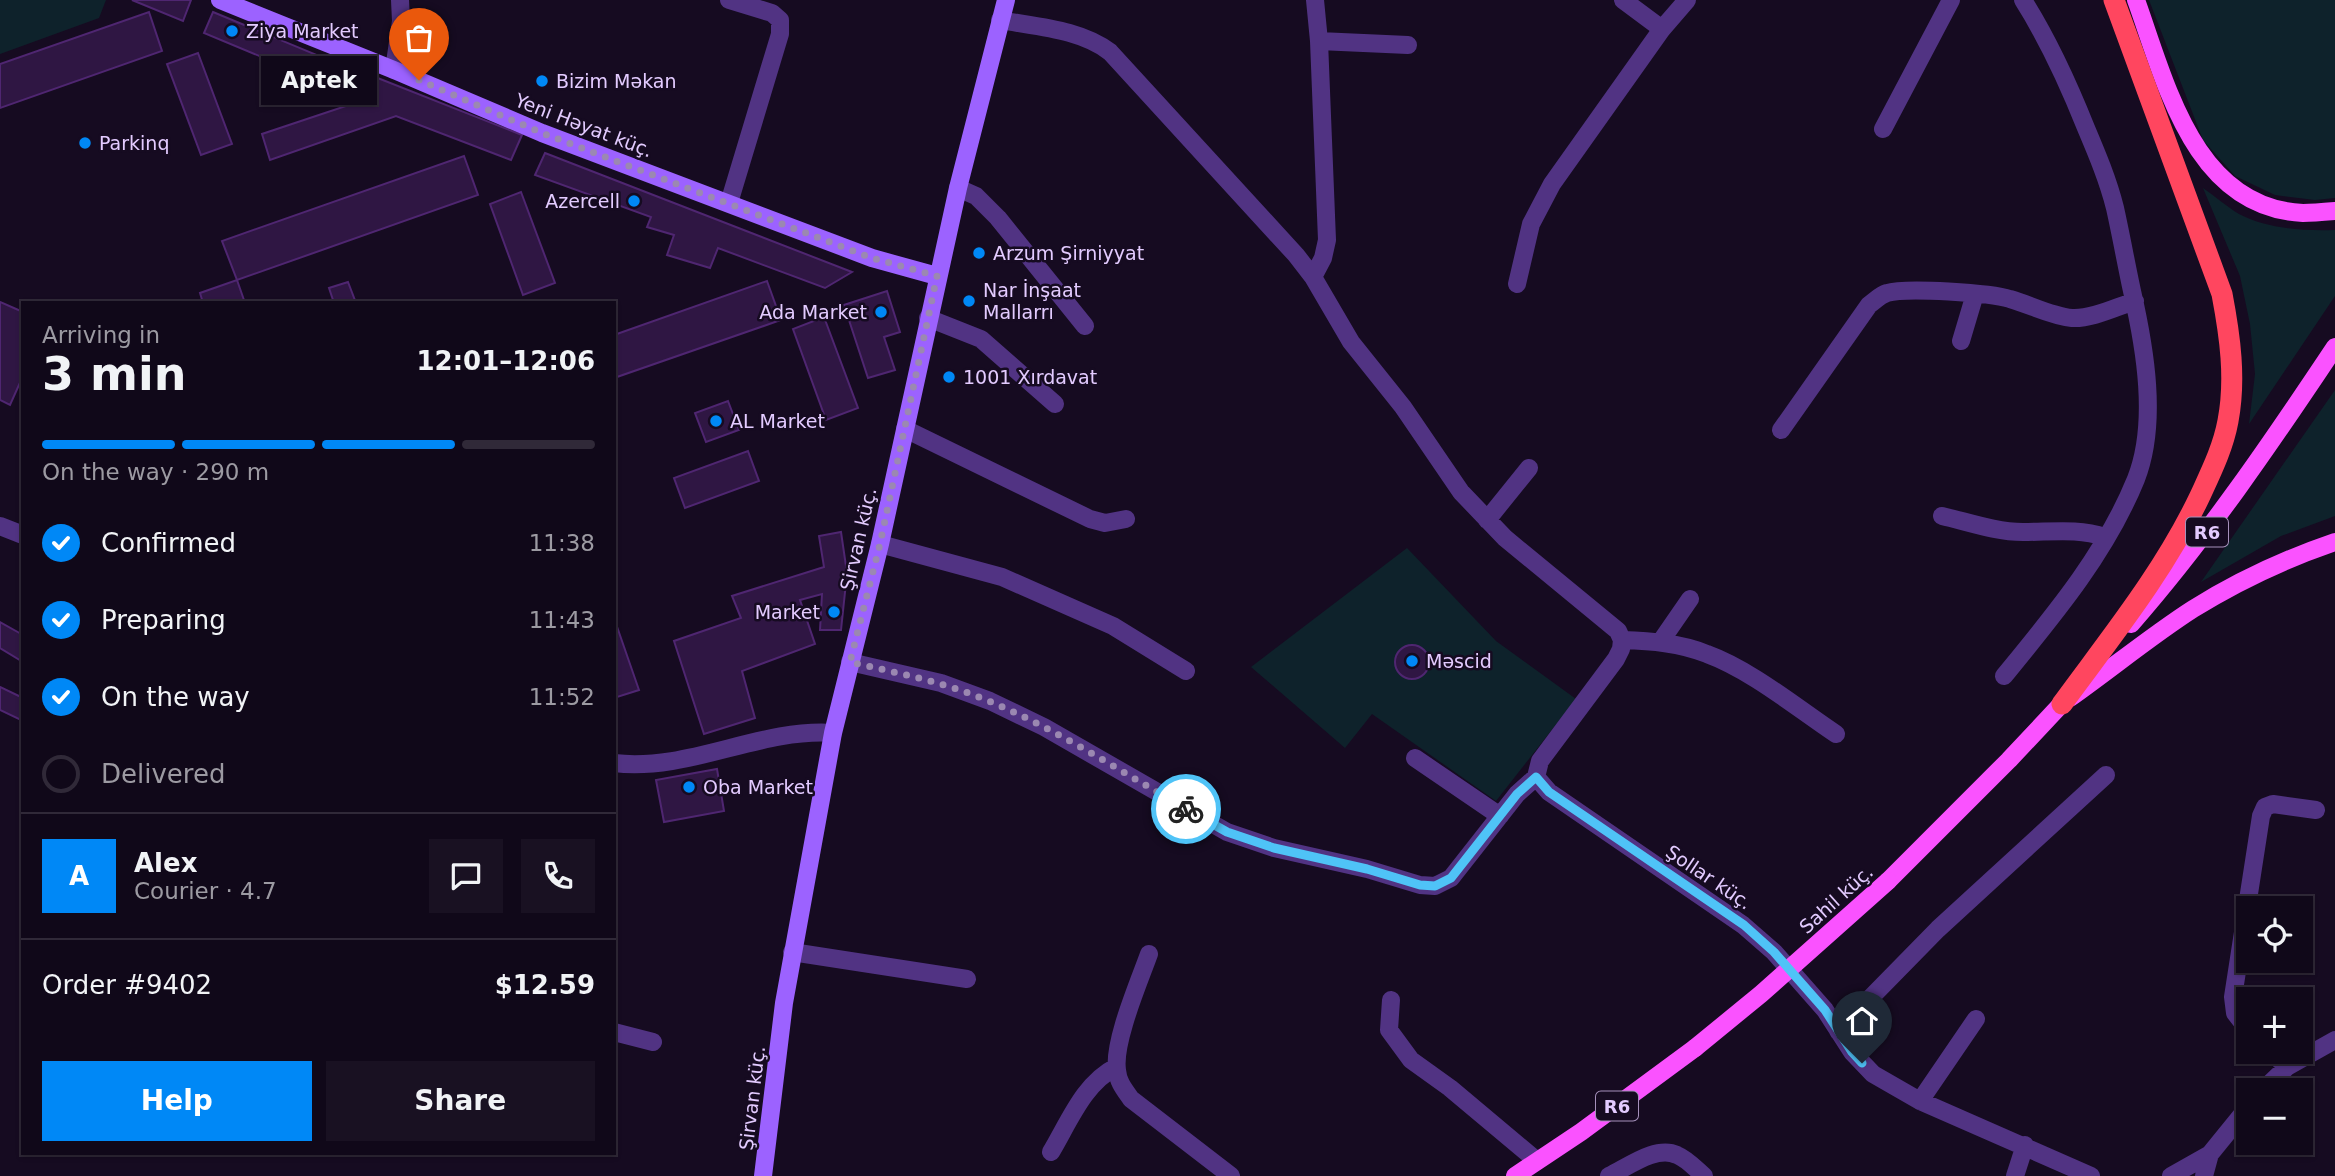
<!DOCTYPE html>
<html lang="en">
<head>
<meta charset="utf-8">
<style>
	body { margin:0; font-family:"DejaVu Sans",sans-serif; background:#191122; color:#f1f3f6; height:100vh; display:flex; flex-direction:column; font-size:26px; white-space:nowrap }
	* { box-sizing:border-box; margin:0 }
	p { font-size:23px; color:#9c9aa2 }
	.icon { flex:none; width:38px; height:38px; fill:none; stroke:currentColor; stroke-width:2; stroke-linecap:round; stroke-linejoin:round }
	.map { position:relative; flex:1; overflow:hidden }
	.sheet { position:absolute; left:21px; top:301px; width:595px; height:854px; display:flex; flex-direction:column; background:#100819; border-radius:0px; box-shadow:0 2px 5px #0004,0 0 0 2px #302938 }
	.sheet>* { flex:none }
	.controls { position:absolute; left:2236px; top:896px; display:grid; gap:14px }
	.controls a { display:grid; place-items:center; width:77px; height:77px; border-radius:0px; background:#100819; box-shadow:0 2px 5px #0004,0 0 0 2px #302938; font-size:35px }
	.pin { position:absolute; display:grid; place-items:center; width:60px; height:60px; color:#fff; margin:-72px -30px; border-radius:50% 50% 50% 0; rotate:-45deg; box-shadow:0 0 7px #0007 }
	.pin .icon { rotate:45deg }
	.courier { position:absolute; display:grid; place-items:center; width:70px; height:70px; margin:-35px; border:5px solid #4fc3f7; border-radius:50%; background:#fff; color:#222; box-shadow:0 2px 9px #0007 }
	.bubble { position:absolute; height:49px; border-radius:0px; background:#100819; box-shadow:0 2px 5px #0004,0 0 0 2px #302938; font-size:23px; font-weight:700; line-height:49px; text-align:center }
	.summary em { font-style:normal; font-weight:700 }
	.summary div { display:flex; flex-direction:column-reverse }
	.summary { display:flex; align-items:center; justify-content:space-between; height:119px; padding:0 21px }
	h1 { font-size:46px; font-weight:700; line-height:52px }
	.bar { display:grid; grid-template-columns:repeat(4,1fr); gap:10px 7px; align-content:center; height:84px; padding:0 21px }
	.bar i { height:9px; border-radius:5px; background:#302938 }
	.bar .selected { background:#0088f6 }
	.bar p { grid-column:span 4 }
	.line { display:flex; align-items:center; gap:18px; padding:0 21px; border-top:2px solid #302938 }
	.line div { flex:1 }
	.round { display:grid; place-items:center; flex:none; width:74px; height:74px; border-radius:0px; background:#191122 }
	ol { padding:0 21px; list-style:none }
	li { display:flex; align-items:center; gap:21px; height:77px }
	li p { margin-inline-start:auto }
	li .icon { padding:7px; border-radius:50%; background:#0088f6; color:#fff; stroke-width:4 }
	li:last-child { color:#9c9aa2 }
	li i { width:38px; height:38px; border:4px solid #302938; border-radius:50% }
	.primary-button { display:flex; gap:14px; margin-top:auto; padding:14px 21px }
	.primary-button a { flex:1; height:80px; border-radius:0px; background:#0088f6; color:#fff; font-size:28px; font-weight:700; line-height:80px; text-align:center }
	.primary-button a+a { background:#191122; color:#f1f3f6 }
	.map>svg:first-child { display:block }
	.green { fill:#0e222b }
	.building { fill:#2f1643; stroke:#4f2671; stroke-width:2 }
	.lines { fill:none; stroke-linecap:round; stroke-linejoin:round }
	.street { stroke:#513383; stroke-width:18 }
	.secondary { stroke:#9c62ff; stroke-width:18 }
	.primary { stroke:#fa52ff; stroke-width:18 }
	.highway { stroke:#ff465f; stroke-width:21 }
	.primary-bridge { stroke:#fa52ff; stroke-width:18 }
	.done { stroke:#9b88b1; stroke-width:7; stroke-dasharray:0 12.6 }
	.route { stroke:#4fc3f7; stroke-width:9 }
	.poi-dot { fill:#0088f6; stroke:#160b21; stroke-width:2.5 }
	.labels { text-anchor:middle; dominant-baseline:central; stroke-width:5; stroke-linejoin:round; paint-order:stroke }
	.shield { fill:#160b21; stroke:#a691bc; stroke-width:2 }
	.shield-label { font-size:18px; font-weight:bold; fill:#e3cbff }
	.poi-label { font-size:19px; fill:#e3cbff; stroke:#160b21; text-anchor:start }
	.street-label { font-size:19px; fill:#e3cbff; stroke:#160b21 }
</style>
</head>
<body>
<div class="map">
<svg width="2335" height="1176" viewBox="0 0 2335 1176">
	<rect width="100%" height="100%" fill="#160b21"/>
	<path class="green" d="M0 0H106L99 18 0 54Z
		M2149 0H2335V198L2315 200 2275 195 2235 176 2203 140Z
		M2203 188C2215 196 2227 207 2239 214 2268 229 2303 231 2335 230V296L2249 424 2255 374 2250 324 2240 276Z
		M2335 390V516L2281 536 2201 582Z
		M1407 548 1496 641 1576 699 1496 801 1372 714 1345 748 1251 667Z"/>
	<path class="building" d="M132 0H191L183 21Z
		M149 12 162 51 0 108V64Z
		M213 12 348 68 339 89 204 33Z
		M198 53 232 144 201 155 167 64Z
		M365 73 522 135 511 160 396 116 270 160 262 134 355 103Z
		M545 153 852 272 825 288 718 248 710 268 667 255 674 235 647 227 651 217 535 175Z
		M464 156 478 195 237 280 222 241Z
		M521 192 555 283 523 295 490 204Z
		M237 280 245 303H203L200 293Z
		M767 281 781 320 614 378V335Z
		M348 282 356 303H334L329 288Z
		M887 291 900 332 884 337 895 370 868 378 844 305Z
		M0 302 23 312V376L10 405 0 400Z
		M824 317 858 408 826 420 793 329Z
		M728 401 739 430 706 442 695 413Z
		M748 451 759 481 685 508 674 478Z
		M841 532 847 573 841 630H820L822 594 800 600 815 644 742 671 755 718 704 734 674 641 741 618 732 596 824 567 819 536Z
		M614 618 639 690 614 698Z
		M0 622 23 635V662L0 648Z
		M1395 662a17 17 0 1 1 34 0a17 17 0 1 1-34 0Z
		M0 687 23 698V721L0 710Z
		M717 769 724 811 664 822 656 780Z"/>
	<g class="lines">
		<path class="street" d="M1623 0 1662 29
			M1319 41 1408 45
			M394 70 401 21 400 0
			M1883 129 1951 0
			M958 188 976 196 998 218 1085 326
			M729 203 780 34V20L772 13 729 0
			M1313 277 1323 258 1327 240 1319 41 1315 0
			M1517 284 1531 224 1552 184 1662 29 1687 0
			M928 318 981 339 1055 404
			M1961 341 1975 294
			M905 429 1090 519 1105 523 1126 519
			M1781 430 1869 305C1875 301 1880 295 1887 293 1906 287 1991 293 2010 299 2031 305 2051 316 2072 318 2092 319 2116 307 2135 301
			M1942 516C1968 522 1996 532 2023 532 2052 532 2078 528 2105 537
			M1487 520 1529 468
			M0 526 23 535
			M880 544 1002 577 1113 626 1186 671
			M1622 640C1651 641 1680 643 1707 654 1751 670 1797 708 1836 734
			M1661 641 1690 599
			M850 662 941 683 990 701 1044 727 1227 832 1274 848 1367 869 1420 885 1435 886 1451 878 1517 794 1536 777 1540 761 1616 659 1621 649 1622 640 1618 631 1505 538 1461 492 1403 407 1351 342 1313 277 1296 255 1110 52C1080 29 1037 27 1000 20
			M2004 676C2054 615 2106 553 2136 479 2158 423 2145 348 2132 291 2126 263 2121 235 2115 208 2108 180 2097 154 2086 128 2068 83 2049 41 2023 0
			M1415 758 1500 816
			M614 763C689 772 759 728 833 733
			M1536 777 1549 792 1743 925 1774 952 1825 1010 1852 1052 1873 1074 1920 1101 2091 1176
			M792 952 967 979
			M1149 954C1139 982 1113 1042 1117 1070 1118 1082 1124 1089 1131 1099L1231 1176
			M1391 1000 1389 1030 1411 1060 1450 1088 1537 1161
			M1838 1031 1938 929 2106 775
			M2249 1031 2235 1013 2233 997 2261 816 2265 807 2273 804 2316 810
			M614 1032 653 1042
			M2271 1052 2287 1067
			M2263 1090 2287 1067 2335 1040
			M1920 1101 1976 1019
			M1051 1152C1069 1122 1084 1083 1116 1067
			M1609 1176C1628 1167 1656 1145 1677 1155 1687 1159 1696 1169 1704 1176
			M2015 1176 2025 1145
			M2171 1176 2210 1154
			M2204 1176 2210 1154 2249 1106"/>
		<path class="secondary" d="M220 0 394 70 542 133 872 258 937 276
			M763 1176 784 1003 833 733 880 544 958 188 1006 0"/>
		<path class="primary" d="M2136 0C2166 83 2194 208 2303 213 2313 213 2324 212 2335 211
			M2131 624C2207 537 2271 443 2335 347
			M2070 698C2111 669 2151 636 2193 609 2238 581 2285 559 2335 542
			M1888 881 2009 760 2069 696
			M1515 1176 1581 1132 1695 1048"/>
		<path class="highway" d="M2062 704C2111 637 2164 572 2200 496 2211 472 2223 448 2228 421 2236 379 2230 336 2222 294L2114 0"/>
		<path class="primary-bridge" d="M1695 1048 1761 994 1888 881"/>
	</g>
	<g class="lines">
		<path class="done" d="M419 80 542 133 872 258 937 276 880 544 850 662C897 673 944 682 989 701 1058 730 1122 772 1186 809"/>
		<path class="route" d="M1186 809 1227 832 1274 848 1367 869 1420 885 1435 886 1451 878 1517 794 1536 777 1549 792 1744 925 1774 952 1825 1010 1852 1052 1862 1063"/>
	</g>
	<g class="poi-dot">
		<circle cx="232" cy="31" r="7"/>
		<circle cx="542" cy="81" r="7"/>
		<circle cx="85" cy="143" r="7"/>
		<circle cx="634" cy="201" r="7"/>
		<circle cx="979" cy="253" r="7"/>
		<circle cx="969" cy="301" r="7"/>
		<circle cx="881" cy="312" r="7"/>
		<circle cx="949" cy="377" r="7"/>
		<circle cx="716" cy="421" r="7"/>
		<circle cx="834" cy="612" r="7"/>
		<circle cx="1412" cy="661" r="7"/>
		<circle cx="689" cy="787" r="7"/>
	</g>
	<g class="labels">
		<g class="shield">
			<rect x="2186" y="517.5" width="42" height="29" rx="5"/>
			<rect x="1596" y="1091.5" width="42" height="29" rx="5"/>
		</g>
		<g class="shield-label">
			<text x="2207" y="532">R6</text>
			<text x="1617" y="1106">R6</text>
		</g>
		<g class="poi-label">
			<text x="246" y="31">Ziya Market</text>
			<text x="556" y="81">Bizim Məkan</text>
			<text x="99" y="143">Parkinq</text>
			<text x="620" y="201" text-anchor="end">Azercell</text>
			<text x="993" y="253">Arzum Şirniyyat</text>
			<text x="983" y="290">Nar İnşaat<tspan x="983" dy="22">Mallarrı</tspan></text>
			<text x="867" y="312" text-anchor="end">Ada Market</text>
			<text x="963" y="377">1001 Xırdavat</text>
			<text x="730" y="421">AL Market</text>
			<text x="820" y="612" text-anchor="end">Market</text>
			<text x="1426" y="661">Məscid</text>
			<text x="703" y="787">Oba Market</text>
		</g>
		<g class="street-label">
			<text transform="translate(584 125) rotate(21)">Yeni Həyat küç.</text>
			<text transform="translate(858 539) rotate(-77)">Şirvan küç.</text>
			<text transform="translate(1709 877) rotate(34)">Şollar küç.</text>
			<text transform="translate(1836 899) rotate(-42)">Sahil küç.</text>
			<text transform="translate(752 1098) rotate(-83)">Şirvan küç.</text>
		</g>
	</g>
</svg>
<div class="controls">
<a><svg class="icon" aria-label="locate" viewBox="0 0 24 24"><circle cx="12" cy="12" r="6"/><path d="M12 2v4M12 18v4M2 12h4M18 12h4"/></svg></a>
<a>+</a>
<a>−</a>
</div>
<div class="pin" style="left:419px;top:80px;background:#ea580c"><svg class="icon" aria-label="bag" viewBox="0 0 24 24"><path d="M5 8h14l-1 12H6zM9 8a3 3 0 0 1 6 0"/></svg></div>
<div class="pin" style="left:1862px;top:1063px;background:#1f2937"><svg class="icon" aria-label="home" viewBox="0 0 24 24"><path d="M3 11l9-7 9 7M6 9v11h12V9"/></svg></div>
<div class="courier" style="left:1186px;top:809px"><svg class="icon" aria-label="bike" viewBox="0 0 24 24"><circle cx="6" cy="16" r="4"/><circle cx="18" cy="16" r="4"/><path d="M6 16l4-8h5l3 8M10 8l3 8H6M13 5h3"/></svg></div>
<div class="bubble" style="left:261px;top:56px;width:116px">Aptek</div>
<section class="sheet">
<div class="summary"><div><h1>3 min</h1><p>Arriving in</p></div><em>12:01–12:06</em></div>
<div class="bar"><i class="selected"></i><i class="selected"></i><i class="selected"></i><i></i><p>On the way · 290 m</p></div>
<ol>
<li><svg class="icon" aria-label="check" viewBox="0 0 24 24"><path d="M5 12l5 5 9-10"/></svg>Confirmed<p>11:38</p></li>
<li><svg class="icon" aria-label="check" viewBox="0 0 24 24"><path d="M5 12l5 5 9-10"/></svg>Preparing<p>11:43</p></li>
<li><svg class="icon" aria-label="check" viewBox="0 0 24 24"><path d="M5 12l5 5 9-10"/></svg>On the way<p>11:52</p></li>
<li><i></i>Delivered</li>
</ol>
<div class="line" style="height:126px"><b class="round" style="background:#0088f6;color:#fff">A</b><div><b>Alex</b><p>Courier · 4.7</p></div><a class="round"><svg class="icon" aria-label="chat" viewBox="0 0 24 24"><path d="M4 5h16v11H9l-5 4z"/></svg></a><a class="round"><svg class="icon" aria-label="phone" viewBox="0 0 24 24"><path d="M5 4h4l2 5-3 2q2 4 5 5l2-3 5 2v4C11 20 4 13 5 4z"/></svg></a></div>
<div class="line" style="height:91px"><div>Order #9402</div><b>$12.59</b></div>
<div class="primary-button"><a>Help</a><a>Share</a></div>
</section>
</div>
</body>
</html>
